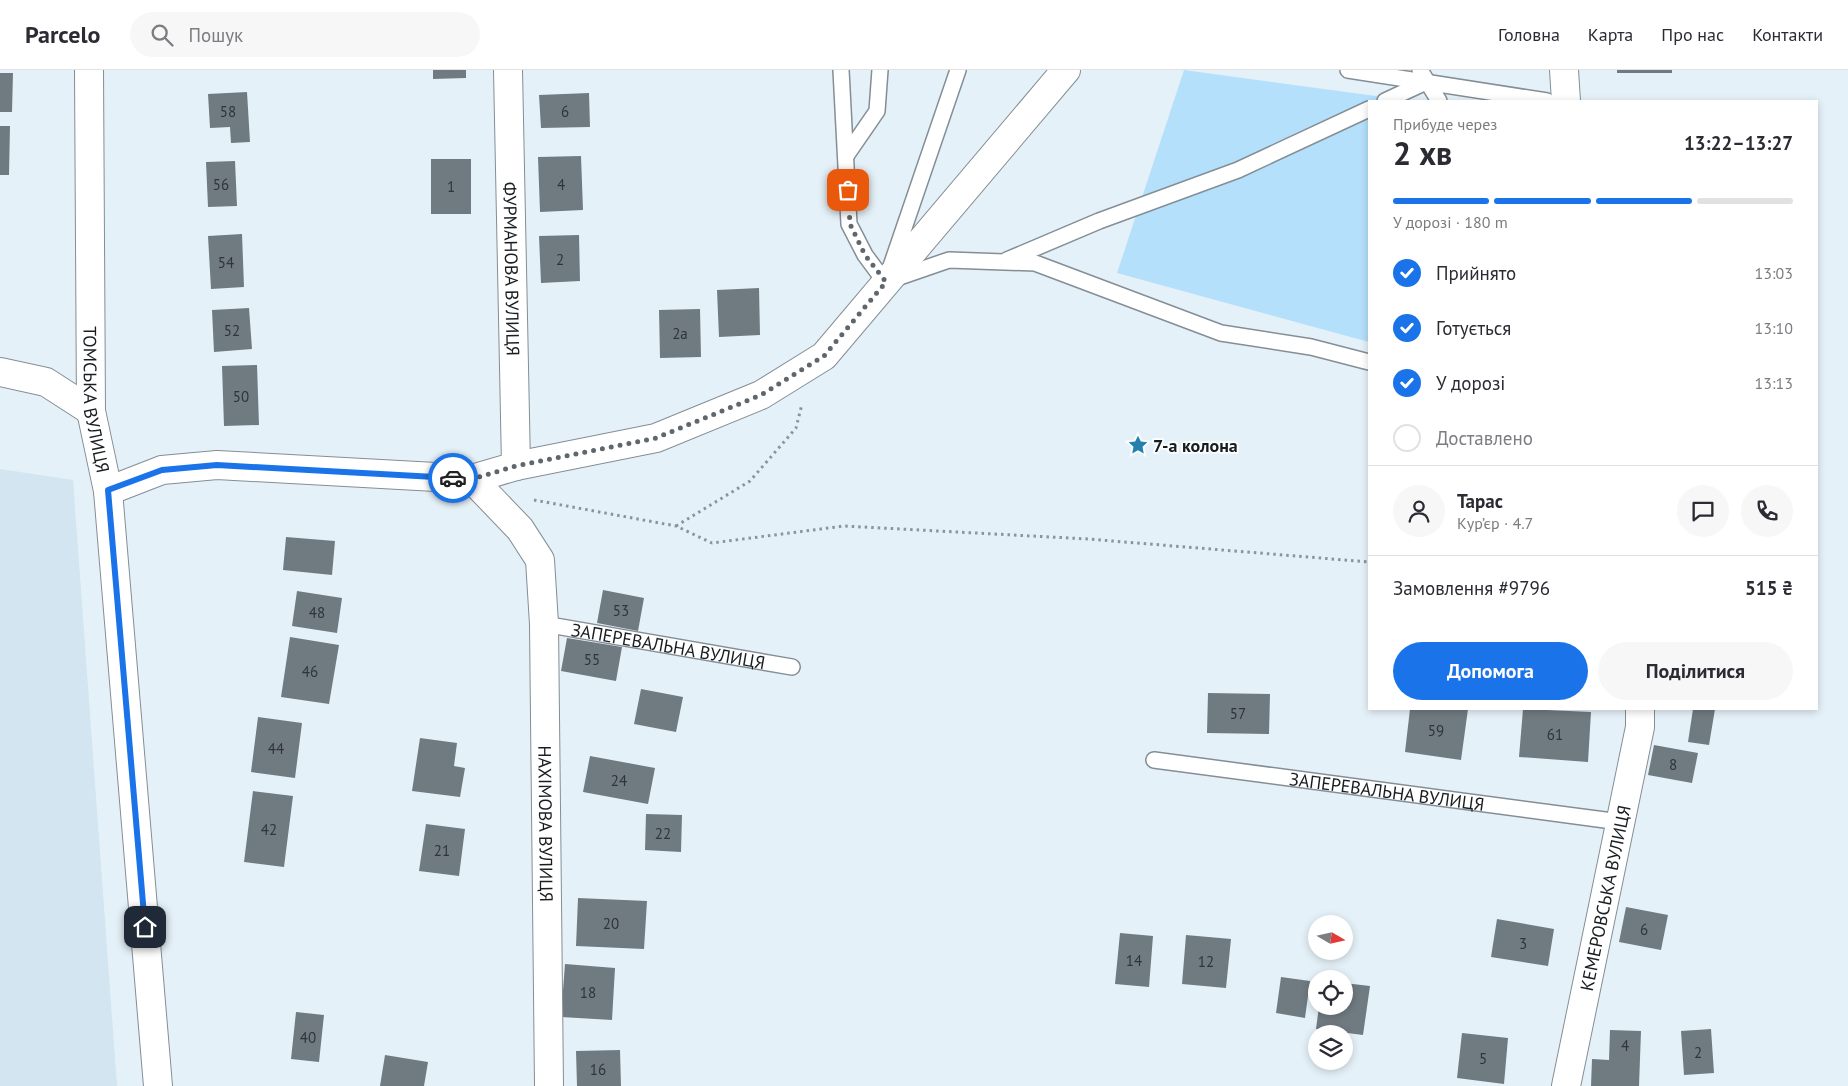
<!DOCTYPE html>
<html lang="uk">
<head>
<meta charset="utf-8">
<style>
	body { margin:0; font-family:"PT Sans",sans-serif; background:#f7f7f7; color:#2b2b33; height:100vh; display:flex; flex-direction:column; font-size:19px; white-space:nowrap }
	* { box-sizing:border-box; margin:0 }
	p { font-size:16px; color:#7c7c81 }
	.icon { flex:none; width:28px; height:28px; fill:none; stroke:currentColor; stroke-width:2; stroke-linecap:round; stroke-linejoin:round }
	.map { position:relative; flex:1; overflow:hidden }
	.sheet { position:absolute; left:1368px; top:30px; width:450px; height:610px; display:flex; flex-direction:column; background:#fff; border-radius:0px; box-shadow:0 2px 8px #0003 }
	.sheet>* { flex:none }
	.needle { width:32px; rotate:99deg }
	.tools { position:absolute; left:1308px; top:845px; display:grid; gap:10px }
	.tools a { display:grid; place-items:center; width:45px; height:45px; border-radius:50%; background:#fff; box-shadow:0 2px 8px #0003; font-size:25px }
	.pin { position:absolute; display:grid; place-items:center; width:42px; height:42px; color:#fff; margin:-21px; border-radius:10px; box-shadow:0 2px 8px #0006 }
	.courier { position:absolute; display:grid; place-items:center; width:50px; height:50px; margin:-25px; border:4px solid #1a73e8; border-radius:50%; background:#fff; color:#222; box-shadow:0 1px 6px #0007 }
	.summary em { font-style:normal; font-weight:600 }
	.summary div { display:flex; flex-direction:column-reverse }
	.summary { display:flex; align-items:center; justify-content:space-between; height:85px; padding:0 25px }
	h1 { font-size:32px; font-weight:600; line-height:38px }
	.bar { display:grid; grid-template-columns:repeat(4,1fr); gap:8px 5px; align-content:center; height:60px; padding:0 25px }
	.bar i { height:6px; border-radius:4px; background:#e1e1e2 }
	.bar .selected { background:#1a73e8 }
	.bar p { grid-column:span 4 }
	.line { display:flex; align-items:center; gap:12px; padding:0 25px; border-top:1px solid #e1e1e2 }
	.line div { flex:1 }
	.round { display:grid; place-items:center; flex:none; width:52px; height:52px; border-radius:26px; background:#f7f7f7 }
	ol { padding:0 25px; list-style:none }
	li { display:flex; align-items:center; gap:15px; height:55px }
	li p { margin-inline-start:auto }
	li .icon { padding:5px; border-radius:50%; background:#1a73e8; color:#fff; stroke-width:4 }
	li:last-child { color:#7c7c81 }
	li i { width:28px; height:28px; border:2px solid #e1e1e2; border-radius:50% }
	.button { display:flex; gap:10px; margin-top:auto; padding:10px 25px }
	.button a { flex:1; height:58px; border-radius:30px; background:#1a73e8; color:#fff; font-size:20px; font-weight:600; line-height:58px; text-align:center }
	.button a+a { background:#f7f7f7; color:#2b2b33 }
	header { display:flex; align-items:center; gap:30px; box-sizing:border-box; height:70px; padding:0 25px; background:#fff; border-bottom:1px solid #e1e1e2 }
	header strong { font-size:24px }
	nav { display:flex; gap:28px; margin-inline-start:auto; font-size:18px }
	.search { width:350px; height:45px; background:#f7f7f7; display:flex; align-items:center; gap:12px; box-sizing:border-box; padding:0 18px; border-radius:28px; color:#7c7c81; font-size:19px }
	.map>svg:first-child { display:block }
	.built { fill:#d2e5f1 }
	.green { fill:#b5e0fb }
	.building { fill:#707a81 }
	.lines { fill:none; stroke-linecap:round; stroke-linejoin:round }
	.lane-casing { stroke:#848e95; stroke-width:18 }
	.street-casing { stroke:#848e95; stroke-width:30 }
	.path { stroke:#8c9499; stroke-width:3; stroke-dasharray:2.5 4; stroke-linecap:butt }
	.lane { stroke:#fff; stroke-width:15 }
	.street { stroke:#fff; stroke-width:28 }
	.done { stroke:#60676c; stroke-width:5; stroke-dasharray:0 9 }
	.route { stroke:#1a73e8; stroke-width:6 }
	.labels { text-anchor:middle; dominant-baseline:central; stroke-width:4; stroke-linejoin:round; paint-order:stroke }
	.number-label { font-size:15px; fill:#2f3438 }
	.street-label { font-size:18px; fill:#191d20; stroke:#fafdfe }
	.poi-label { font-size:18px; font-weight:bold; fill:#191d20; stroke:#fafdfe; text-anchor:start }
</style>
</head>
<body>
<header>
<strong>Parcelo</strong>
<div class="search"><svg class="icon" aria-label="search" viewBox="0 0 24 24"><circle cx="10" cy="10" r="6"/><path d="M15 15l6 6"/></svg>Пошук</div>
<nav><a>Головна</a><a>Карта</a><a>Про нас</a><a>Контакти</a></nav>
</header>
<div class="map">
<svg width="1848" height="1016" viewBox="0 0 1848 1016">
	<rect width="100%" height="100%" fill="#e5f1f8"/>
	<path class="built" d="M0 399 73 410 117 1016H0Z"/>
	<path class="green" d="M1184 0 1413 31H1369V272L1117 203Z"/>
	<path class="building" d="M433 0H466V8L433 9Z
		M1617 0H1672V3H1617Z
		M0 3H13L12 42H0Z
		M247 22 250 72 231 73 230 57 210 58 208 24Z
		M589 23 590 57 541 58 539 25Z
		M0 56H10L9 105H0Z
		M581 86 583 140 540 142 538 87Z
		M431 89H471V144H431Z
		M235 91 237 136 208 137 206 92Z
		M242 164 244 217 211 219 208 166Z
		M579 165 580 211 541 213 539 166Z
		M759 218 760 265 719 267 717 220Z
		M249 238 252 279 214 282 212 240Z
		M700 239 701 287 660 288 659 240Z
		M257 295 259 355 224 356 222 296Z
		M286 467 335 471 332 505 283 500Z
		M603 520 644 528 638 561 597 553Z
		M297 521 342 528 337 563 292 556Z
		M290 567 339 575 329 634 281 627Z
		M567 568 622 577 616 611 561 601Z
		M641 619 683 627 676 662 634 654Z
		M1208 623 1270 624 1269 664 1207 663Z
		M1410 639H1468L1461 690 1405 682Z
		M1523 639 1591 642 1588 692 1519 687Z
		M1693 639H1715L1709 675 1688 672Z
		M258 647 302 653 295 708 251 702Z
		M420 668 457 673 454 696 465 698 460 727 412 721Z
		M1654 675 1698 683 1692 713 1648 705Z
		M590 686 655 698 648 734 583 722Z
		M253 721 293 726 284 797 244 792Z
		M646 744 682 745 681 782 645 780Z
		M426 754 465 759 459 806 419 801Z
		M578 828 647 831 644 879 576 876Z
		M1626 837 1668 845 1661 880 1619 872Z
		M1497 849 1554 859 1548 896 1491 887Z
		M1120 863 1153 866 1149 917 1115 914Z
		M1186 865 1231 869 1226 918 1182 914Z
		M565 894 615 898 612 950 561 947Z
		M1281 907 1310 911 1305 948 1276 943Z
		M1344 913 1370 916 1363 965 1316 959 1319 936H1344Z
		M296 942 324 945 319 992 291 989Z
		M1711 959 1714 1003 1684 1005 1681 961Z
		M1610 960 1641 961 1639 1016H1591L1592 989 1609 990Z
		M1462 963 1508 968 1504 1014 1457 1008Z
		M620 980 621 1016H577L576 981Z
		M385 985 428 992 424 1016H380Z"/>
	<g class="lines">
		<defs>
			<g id="lane">
				<path d="M841 0 849 154 865 185 885 212"/>
				<path d="M1348 0 1547 31"/>
				<path d="M1420 0 1439 31"/>
				<path d="M1385 31 1426 12"/>
				<path d="M846 86 877 41 880 0"/>
				<path d="M1007 190 1099 151 1238 100 1369 39"/>
				<path d="M890 199 958 0"/>
				<path d="M894 209 949 190 1035 193 1221 263 1311 277 1369 292"/>
				<path id="s1" d="M544 554 792 597"/>
				<path id="s2" d="M1154 690 1620 752"/>
			</g>
			<g id="street">
				<path id="s3" d="M89 0 91 341 108 421 158 1016"/>
				<path id="s4" d="M508 0 516 396"/>
				<path d="M1564 0 1566 31"/>
				<path d="M0 302 46 312 91 341"/>
				<path id="s5" d="M472 409 520 459 540 490 544 554 549 1016"/>
				<path d="M108 421 162 400 217 395 472 409 516 396 656 368 761 325 824 286 1066 0"/>
				<path id="s6" d="M1566 1016 1640 657V639"/>
			</g>
		</defs>
		<use href="#lane" class="lane-casing"/>
		<use href="#street" class="street-casing"/>
		<path class="path" d="M534 430 676 456 712 473 844 456 1088 469 1369 492
			M676 456 750 411 796 358 802 334"/>
		<use href="#lane" class="lane"/>
		<use href="#street" class="street"/>
	</g>
	<g class="lines">
		<path class="done" d="M453 408 472 409 516 396 656 368 761 325 824 286 886 212 865 185 850 154 848 120"/>
		<path class="route" d="M145 857 108 420 162 400 217 395 453 408"/>
	</g>
	<defs>
		<symbol id="sight-bare" viewBox="-9 -9 18 18"><path d="M0-6L1.8-2.2L6-1.7L2.9 1.2L3.7 5.4L0 3.3L-3.7 5.4L-2.9 1.2L-6-1.7L-1.8-2.2Z" fill="#2480ad" stroke="#fafdfe" stroke-width="2.5" paint-order="stroke"/></symbol>
	</defs>
	<g fill-rule="evenodd">
		<use href="#sight-bare" x="1124" y="361" width="28" height="28"/>
	</g>
	<g class="labels">
		<g class="number-label">
			<text x="228" y="41">58</text>
			<text x="565" y="41">6</text>
			<text x="221" y="114">56</text>
			<text x="561" y="114">4</text>
			<text x="451" y="116">1</text>
			<text x="560" y="189">2</text>
			<text x="226" y="192">54</text>
			<text x="232" y="260">52</text>
			<text x="680" y="263">2а</text>
			<text x="241" y="326">50</text>
			<text x="621" y="540">53</text>
			<text x="317" y="542">48</text>
			<text x="592" y="589">55</text>
			<text x="310" y="601">46</text>
			<text x="1238" y="643">57</text>
			<text x="1436" y="660">59</text>
			<text x="1555" y="664">61</text>
			<text x="276" y="678">44</text>
			<text x="1673" y="694">8</text>
			<text x="619" y="710">24</text>
			<text x="269" y="759">42</text>
			<text x="663" y="763">22</text>
			<text x="442" y="780">21</text>
			<text x="611" y="853">20</text>
			<text x="1644" y="859">6</text>
			<text x="1523" y="873">3</text>
			<text x="1134" y="890">14</text>
			<text x="1206" y="891">12</text>
			<text x="588" y="922">18</text>
			<text x="308" y="967">40</text>
			<text x="1625" y="975">4</text>
			<text x="1698" y="982">2</text>
			<text x="1483" y="988">5</text>
			<text x="598" y="999">16</text>
		</g>
		<g class="street-label">
			<text stroke="none"><textPath href="#s4" startOffset="199">ФУРМАНОВА ВУЛИЦЯ</textPath></text>
			<text stroke="none"><textPath href="#s3" startOffset="330">ТОМСЬКА ВУЛИЦЯ</textPath></text>
			<text stroke="none"><textPath href="#s1" startOffset="126">ЗАПЕРЕВАЛЬНА ВУЛИЦЯ</textPath></text>
			<text stroke="none"><textPath href="#s2" startOffset="235">ЗАПЕРЕВАЛЬНА ВУЛИЦЯ</textPath></text>
			<text stroke="none"><textPath href="#s5" startOffset="370">НАХІМОВА ВУЛИЦЯ</textPath></text>
			<text stroke="none"><textPath href="#s6" startOffset="192">КЕМЕРОВСЬКА ВУЛИЦЯ</textPath></text>
		</g>
		<g class="poi-label">
			<text x="1153" y="375">7-а колона</text>
		</g>
	</g>
</svg>
<div class="tools">
<a><svg class="needle" viewBox="-14 -14 28 28"><path d="M0-13l5 13h-10z" fill="#e53935"/><path d="M0 13l5-13h-10z" fill="#7c7c81"/></svg></a>
<a><svg class="icon" aria-label="locate" viewBox="0 0 24 24"><circle cx="12" cy="12" r="6"/><path d="M12 2v4M12 18v4M2 12h4M18 12h4"/></svg></a>
<a><svg class="icon" aria-label="layers" viewBox="0 0 24 24"><path d="M12 4l9 5-9 5-9-5zM3 14l9 5 9-5"/></svg></a>
</div>
<div class="pin" style="left:848px;top:120px;background:#ea580c"><svg class="icon" aria-label="bag" viewBox="0 0 24 24"><path d="M5 8h14l-1 12H6zM9 8a3 3 0 0 1 6 0"/></svg></div>
<div class="pin" style="left:145px;top:857px;background:#1f2937"><svg class="icon" aria-label="home" viewBox="0 0 24 24"><path d="M3 11l9-7 9 7M6 9v11h12V9"/></svg></div>
<div class="courier" style="left:453px;top:408px"><svg class="icon" aria-label="car" viewBox="0 0 24 24"><path d="M5 17H2v-5l4-1 3-4h7l3 4 3 1v5h-3M9 17h6M6 11h13"/><circle cx="7" cy="17" r="2"/><circle cx="17" cy="17" r="2"/></svg></div>
<section class="sheet">
<div class="summary"><div><h1>2 хв</h1><p>Прибуде через</p></div><em>13:22–13:27</em></div>
<div class="bar"><i class="selected"></i><i class="selected"></i><i class="selected"></i><i></i><p>У дорозі · 180 m</p></div>
<ol>
<li><svg class="icon" aria-label="check" viewBox="0 0 24 24"><path d="M5 12l5 5 9-10"/></svg>Прийнято<p>13:03</p></li>
<li><svg class="icon" aria-label="check" viewBox="0 0 24 24"><path d="M5 12l5 5 9-10"/></svg>Готується<p>13:10</p></li>
<li><svg class="icon" aria-label="check" viewBox="0 0 24 24"><path d="M5 12l5 5 9-10"/></svg>У дорозі<p>13:13</p></li>
<li><i></i>Доставлено</li>
</ol>
<div class="line" style="height:90px"><a class="round"><svg class="icon" aria-label="person" viewBox="0 0 24 24"><circle cx="12" cy="8" r="4"/><path d="M4 21q1-7 8-7t8 7"/></svg></a><div><b>Тарас</b><p>Кур’єр · 4.7</p></div><a class="round"><svg class="icon" aria-label="chat" viewBox="0 0 24 24"><path d="M4 5h16v11H9l-5 4z"/></svg></a><a class="round"><svg class="icon" aria-label="phone" viewBox="0 0 24 24"><path d="M5 4h4l2 5-3 2q2 4 5 5l2-3 5 2v4C11 20 4 13 5 4z"/></svg></a></div>
<div class="line" style="height:65px"><div>Замовлення #9796</div><b>515 ₴</b></div>
<div class="button"><a>Допомога</a><a>Поділитися</a></div>
</section>
</div>
</body>
</html>
